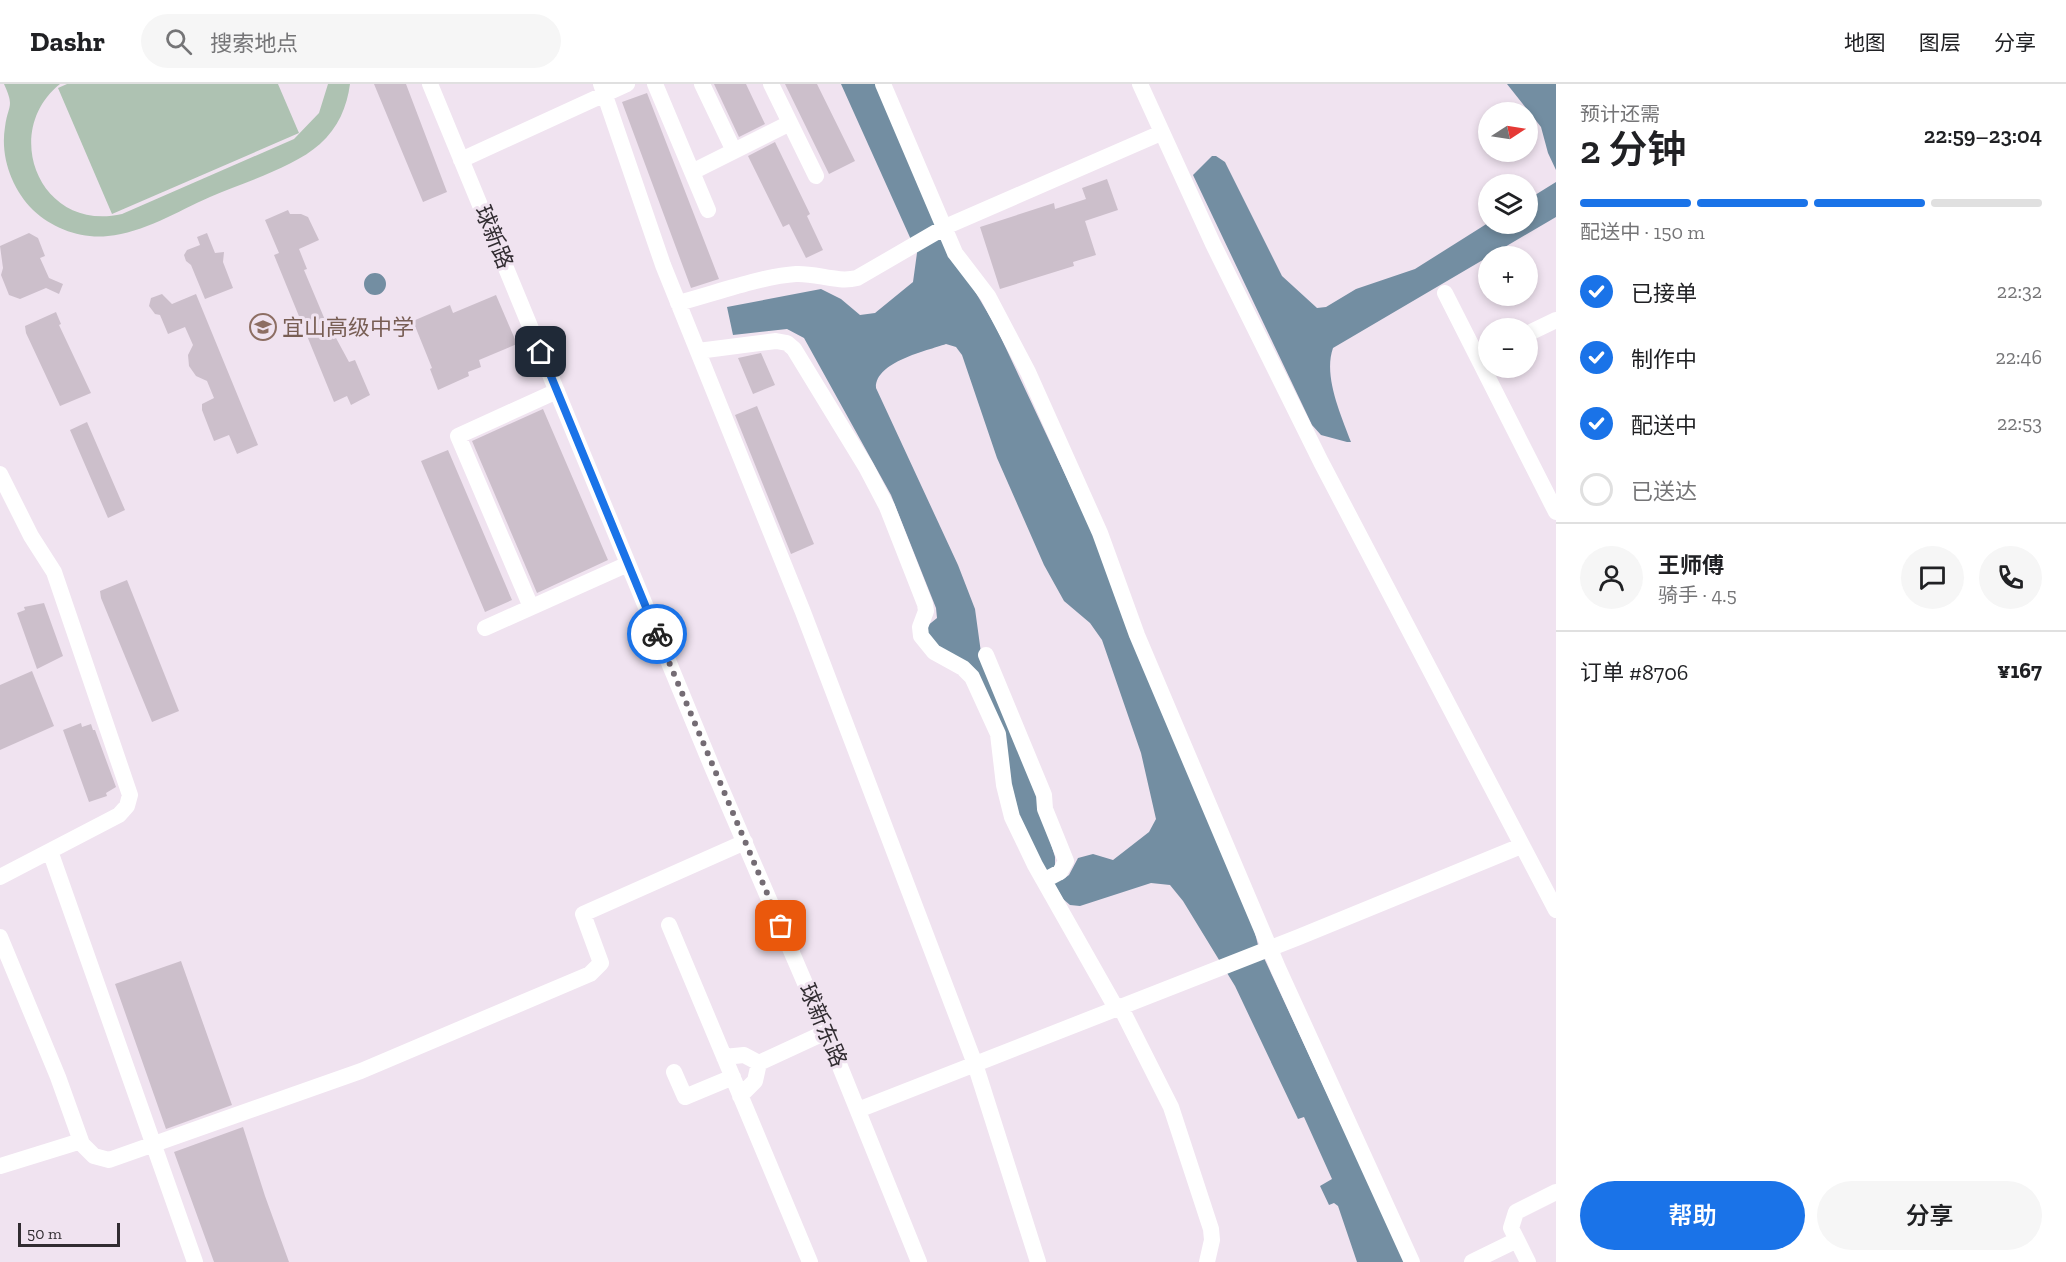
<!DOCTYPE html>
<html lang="zh">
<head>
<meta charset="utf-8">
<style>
	body { margin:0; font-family:"Zilla Slab","Noto Sans SC",serif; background:#f6f6f6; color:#202124; height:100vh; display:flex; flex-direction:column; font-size:22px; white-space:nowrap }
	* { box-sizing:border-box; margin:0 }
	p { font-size:20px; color:#757577 }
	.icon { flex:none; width:33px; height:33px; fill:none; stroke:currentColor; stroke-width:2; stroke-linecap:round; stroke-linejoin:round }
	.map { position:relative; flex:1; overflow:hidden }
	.sheet { display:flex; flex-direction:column; background:#fff; width:510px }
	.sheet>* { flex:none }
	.needle { width:39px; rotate:78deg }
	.tools { position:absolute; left:1478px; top:18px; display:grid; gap:12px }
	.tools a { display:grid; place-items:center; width:60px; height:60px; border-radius:50%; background:#fff; box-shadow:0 3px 9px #0003; font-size:30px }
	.scale { position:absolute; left:18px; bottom:15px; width:102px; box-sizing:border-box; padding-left:6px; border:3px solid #312c31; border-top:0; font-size:16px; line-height:21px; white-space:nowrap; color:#312c31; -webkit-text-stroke:4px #f0e3f0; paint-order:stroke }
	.pin { position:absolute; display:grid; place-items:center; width:51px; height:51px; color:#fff; margin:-26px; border-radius:12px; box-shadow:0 3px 9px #0006 }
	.courier { position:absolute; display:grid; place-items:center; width:60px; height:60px; margin:-30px; border:4px solid #1a73e8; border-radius:50%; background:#fff; color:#222; box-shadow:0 2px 8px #0007 }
	.headline em { font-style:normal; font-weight:600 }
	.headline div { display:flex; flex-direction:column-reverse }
	.headline { display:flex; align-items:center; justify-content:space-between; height:102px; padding:0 24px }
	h1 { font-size:39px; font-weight:600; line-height:45px }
	.bar { display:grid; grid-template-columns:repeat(4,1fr); gap:9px 6px; align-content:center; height:72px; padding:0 24px }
	.bar i { height:8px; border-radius:4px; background:#e0e0e0 }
	.bar .current { background:#1a73e8 }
	.bar p { grid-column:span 4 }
	.line { display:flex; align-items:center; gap:15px; padding:0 24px; border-top:2px solid #e0e0e0 }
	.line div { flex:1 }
	.round { display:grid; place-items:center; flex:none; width:63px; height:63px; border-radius:32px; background:#f6f6f6 }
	ol { padding:0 24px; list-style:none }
	li { display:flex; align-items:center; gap:18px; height:66px }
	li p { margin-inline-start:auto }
	li .icon { padding:6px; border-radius:50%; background:#1a73e8; color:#fff; stroke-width:4 }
	li:last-child { color:#757577 }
	li i { width:33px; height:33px; border:3px solid #e0e0e0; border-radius:50% }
	.button { display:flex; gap:12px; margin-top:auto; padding:12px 24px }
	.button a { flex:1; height:69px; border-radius:36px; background:#1a73e8; color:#fff; font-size:24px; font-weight:600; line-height:69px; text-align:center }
	.button a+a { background:#f6f6f6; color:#202124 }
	header { display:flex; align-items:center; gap:36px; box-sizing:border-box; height:84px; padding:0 30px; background:#fff; border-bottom:2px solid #e0e0e0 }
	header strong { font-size:28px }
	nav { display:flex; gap:33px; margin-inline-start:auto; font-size:21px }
	.search { width:420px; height:54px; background:#f6f6f6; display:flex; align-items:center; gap:15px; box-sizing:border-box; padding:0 21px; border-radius:33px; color:#757577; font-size:22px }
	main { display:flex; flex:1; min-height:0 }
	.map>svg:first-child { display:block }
	.green { fill:#aec2b2 }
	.water { fill:#738ea2; fill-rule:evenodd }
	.building { fill:#ccbfcb }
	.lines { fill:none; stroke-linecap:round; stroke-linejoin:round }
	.minor { stroke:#fff; stroke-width:16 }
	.done { stroke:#746c74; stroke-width:6; stroke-dasharray:0 10.8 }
	.route { stroke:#1a73e8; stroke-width:8 }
	.labels { text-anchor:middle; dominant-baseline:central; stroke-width:6; stroke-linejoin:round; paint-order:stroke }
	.street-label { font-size:22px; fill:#312c31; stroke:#f0e3f0 }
	.education-label { font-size:22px; fill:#785e54; stroke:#f0e3f0; text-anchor:start }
</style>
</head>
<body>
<header>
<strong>Dashr</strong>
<div class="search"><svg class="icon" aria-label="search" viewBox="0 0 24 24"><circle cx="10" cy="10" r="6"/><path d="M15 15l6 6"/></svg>搜索地点</div>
<nav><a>地图</a><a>图层</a><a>分享</a></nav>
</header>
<main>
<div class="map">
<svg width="1556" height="1178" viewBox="0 0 1556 1178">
	<rect width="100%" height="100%" fill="#f0e3f0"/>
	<path class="green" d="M4 0H60C0 48 40 149 122 130L294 55 319 29 328 0H350C347 23 338 44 320 60 293 84 244 98 210 113 178 127 143 149 108 152 82 155 53 145 33 126 12 105 0 73 5 43 8 20 15 24 4 0Z
		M67 0H278L299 49 112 130 58 4Z"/>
	<path class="water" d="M841 0H878L973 204 996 243 1102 469 1253 841 1258 861 1405 1178H1357L1338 1122 1334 1119 1329 1121 1320 1102 1332 1095 1304 1033 1298 1035 1235 902 1183 817 1170 801 1151 799 1080 822 1070 821 1063 815 1020 741 975 588 939 563 928 553 926 543 937 534 936 524 891 411 804 254 787 245 733 251 727 223 821 205 841 215 860 231 875 229 913 198 917 169ZM946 260 956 263 962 271 997 374 1044 481 1064 517 1090 539 1102 556 1141 669 1156 735 1149 748 1113 776 1093 770 1078 774 1069 791 1062 796 1055 781V773L1029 687 982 576 975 525 958 481 876 304C875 278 926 267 946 260Z
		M1507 0H1556V86L1548 69 1541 43Z
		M1212 72H1216L1225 78 1282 192 1317 224 1326 223 1356 205 1415 185 1488 139 1527 140V116L1556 98V133L1333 264C1323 292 1341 331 1351 358H1347L1321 351 1312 341 1193 91Z
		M364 200a11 11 0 1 1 22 0a11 11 0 1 1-22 0Z"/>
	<path class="building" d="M374 0H406L447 108 423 118Z
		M714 0H746L765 40 739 53Z
		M785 0H817L855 77 829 90Z
		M647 9 719 195 691 204 622 18Z
		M775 58 810 130 807 132 823 166 806 174 789 140 783 143 748 72Z
		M1107 95 1118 126 1085 137 1096 171 1073 178 1074 182 1000 205 980 143 1054 119 1055 125 1086 115 1082 104Z
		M288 126 290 130H301L308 133 319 156 299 165 307 185 304 186 333 255 336 254 349 278 355 276 370 311 351 321 347 312 334 318 274 171 279 169 265 136Z
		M29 149 38 154 45 172 40 174 49 194 63 200 59 210 46 204 20 215 9 211 1 191 3 184 0 162Z
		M207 149 215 169 224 168 223 178 233 204 205 215 191 181 186 177 184 171 187 166 200 161 197 153Z
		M162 210 172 220 196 210 258 361 237 370 229 351 214 357 202 326V320L214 314 207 297 196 292 189 282 188 271 193 261 185 243 168 250 160 231 155 230 149 222 151 214Z
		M496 211 517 260 479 276 481 283 468 288 469 292 438 306 430 285 432 284 413 237 450 221 453 229Z
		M56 228 61 240 59 241 91 309 60 322 26 249 25 242Z
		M761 269 775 301 753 310 738 274Z
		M757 322 814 460 791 470 735 331Z
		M543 325 608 476 537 509 472 357Z
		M87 338 125 426 108 434 70 346Z
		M448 366 512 516 485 528 421 377Z
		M127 496 179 627 152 638 101 514 100 507Z
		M44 519 63 572 37 585 17 529 25 526 24 523Z
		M32 587 54 642 0 666V601Z
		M81 639 82 643 91 640 93 646H95L116 703 106 709 107 712 89 718 63 646Z
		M181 877 232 1021 166 1045 115 900Z
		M243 1043 265 1112 289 1178H214L174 1068Z"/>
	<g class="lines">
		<path class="minor" d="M430 0 712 683 826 948 919 1178
			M601 0 663 181 803 528 975 980 1038 1178
			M655 0 708 126
			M702 0 734 67
			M771 0 816 92
			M883 0 955 169 988 212 1028 288 1100 449 1137 551 1278 884 1412 1178
			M1140 0 1213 160 1321 378 1556 826
			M461 76 627 0
			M692 88 790 39
			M1445 209 1556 428
			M678 219C713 210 762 192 796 190 817 189 837 199 857 194L945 143 1161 49
			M1527 250 1556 236
			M698 267 776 257 787 259 794 265 866 383 887 423 925 520 926 527 920 543 921 552 934 568 963 584 972 593 998 650 1004 701 1012 733 1035 781 1116 924
			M0 390 31 452 54 488 130 711 127 722 119 731 0 793
			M531 523 458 352 557 307
			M485 544 628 480
			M986 571 1044 711 1045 725 1066 777 1060 788 1045 796
			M50 767 195 1178
			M669 841 810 1178
			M0 853 58 993 82 1060 94 1072 109 1076 361 987 590 890 601 879 583 830 745 758
			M1120 922 1171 1023 1211 1145 1212 1156 1207 1178
			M724 973 744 971 759 979
			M759 979 826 948
			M674 988 685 1013 733 993
			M740 1012 755 997 759 979
			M858 1026 1299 853 1521 762
			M0 1082 81 1057
			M1472 1178 1517 1156
			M1528 1178 1511 1144 1516 1128 1556 1108"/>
	</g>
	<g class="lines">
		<path class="done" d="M657 550 781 842"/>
		<path class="route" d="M541 268 657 550"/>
	</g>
	<defs>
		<symbol id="school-ring" viewBox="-11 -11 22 22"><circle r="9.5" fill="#f0e3f0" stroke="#8d6e63" stroke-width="1.5"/><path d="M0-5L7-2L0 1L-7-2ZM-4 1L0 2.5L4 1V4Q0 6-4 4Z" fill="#8d6e63"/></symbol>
	</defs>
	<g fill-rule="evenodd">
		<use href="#school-ring" x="248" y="228" width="30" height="30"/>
	</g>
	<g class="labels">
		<g class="street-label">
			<text transform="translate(494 153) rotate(68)">球新路</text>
			<text transform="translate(823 941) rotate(67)">球新东路</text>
		</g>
		<g class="education-label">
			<text x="282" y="243">宜山高级中学</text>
		</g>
	</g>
</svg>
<div class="tools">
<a><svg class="needle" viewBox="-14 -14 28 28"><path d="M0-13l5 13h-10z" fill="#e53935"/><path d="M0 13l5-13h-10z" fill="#757577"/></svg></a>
<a><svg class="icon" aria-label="layers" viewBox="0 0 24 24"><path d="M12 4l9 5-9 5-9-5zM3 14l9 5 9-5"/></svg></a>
<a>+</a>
<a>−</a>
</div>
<div class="scale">50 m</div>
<div class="pin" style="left:781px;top:842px;background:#ea580c"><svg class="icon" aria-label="bag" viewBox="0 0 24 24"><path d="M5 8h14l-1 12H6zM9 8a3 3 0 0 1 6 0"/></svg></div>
<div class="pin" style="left:541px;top:268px;background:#1f2937"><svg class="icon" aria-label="home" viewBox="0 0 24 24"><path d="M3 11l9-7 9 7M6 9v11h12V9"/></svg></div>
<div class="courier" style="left:657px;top:550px"><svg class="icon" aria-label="bike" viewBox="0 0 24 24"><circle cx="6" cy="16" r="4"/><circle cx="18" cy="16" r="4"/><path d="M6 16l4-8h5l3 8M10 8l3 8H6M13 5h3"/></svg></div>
</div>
<section class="sheet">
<div class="headline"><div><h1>2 分钟</h1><p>预计还需</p></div><em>22:59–23:04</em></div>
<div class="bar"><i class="current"></i><i class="current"></i><i class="current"></i><i></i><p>配送中 · 150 m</p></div>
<ol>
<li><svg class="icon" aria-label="check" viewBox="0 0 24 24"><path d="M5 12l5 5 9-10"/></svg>已接单<p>22:32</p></li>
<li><svg class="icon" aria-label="check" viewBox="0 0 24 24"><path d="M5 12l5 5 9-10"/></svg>制作中<p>22:46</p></li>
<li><svg class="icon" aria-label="check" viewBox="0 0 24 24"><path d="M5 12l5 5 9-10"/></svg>配送中<p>22:53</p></li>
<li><i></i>已送达</li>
</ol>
<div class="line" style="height:108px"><a class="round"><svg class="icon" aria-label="person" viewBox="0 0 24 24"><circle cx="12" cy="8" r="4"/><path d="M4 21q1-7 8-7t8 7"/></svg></a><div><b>王师傅</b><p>骑手 · 4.5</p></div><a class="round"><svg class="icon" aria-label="chat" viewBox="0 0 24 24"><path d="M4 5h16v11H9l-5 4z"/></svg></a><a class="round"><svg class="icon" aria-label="phone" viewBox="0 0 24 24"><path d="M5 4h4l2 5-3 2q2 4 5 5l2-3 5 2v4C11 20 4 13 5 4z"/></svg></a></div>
<div class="line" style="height:78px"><div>订单 #8706</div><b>¥167</b></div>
<div class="button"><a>帮助</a><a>分享</a></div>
</section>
</main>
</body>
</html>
